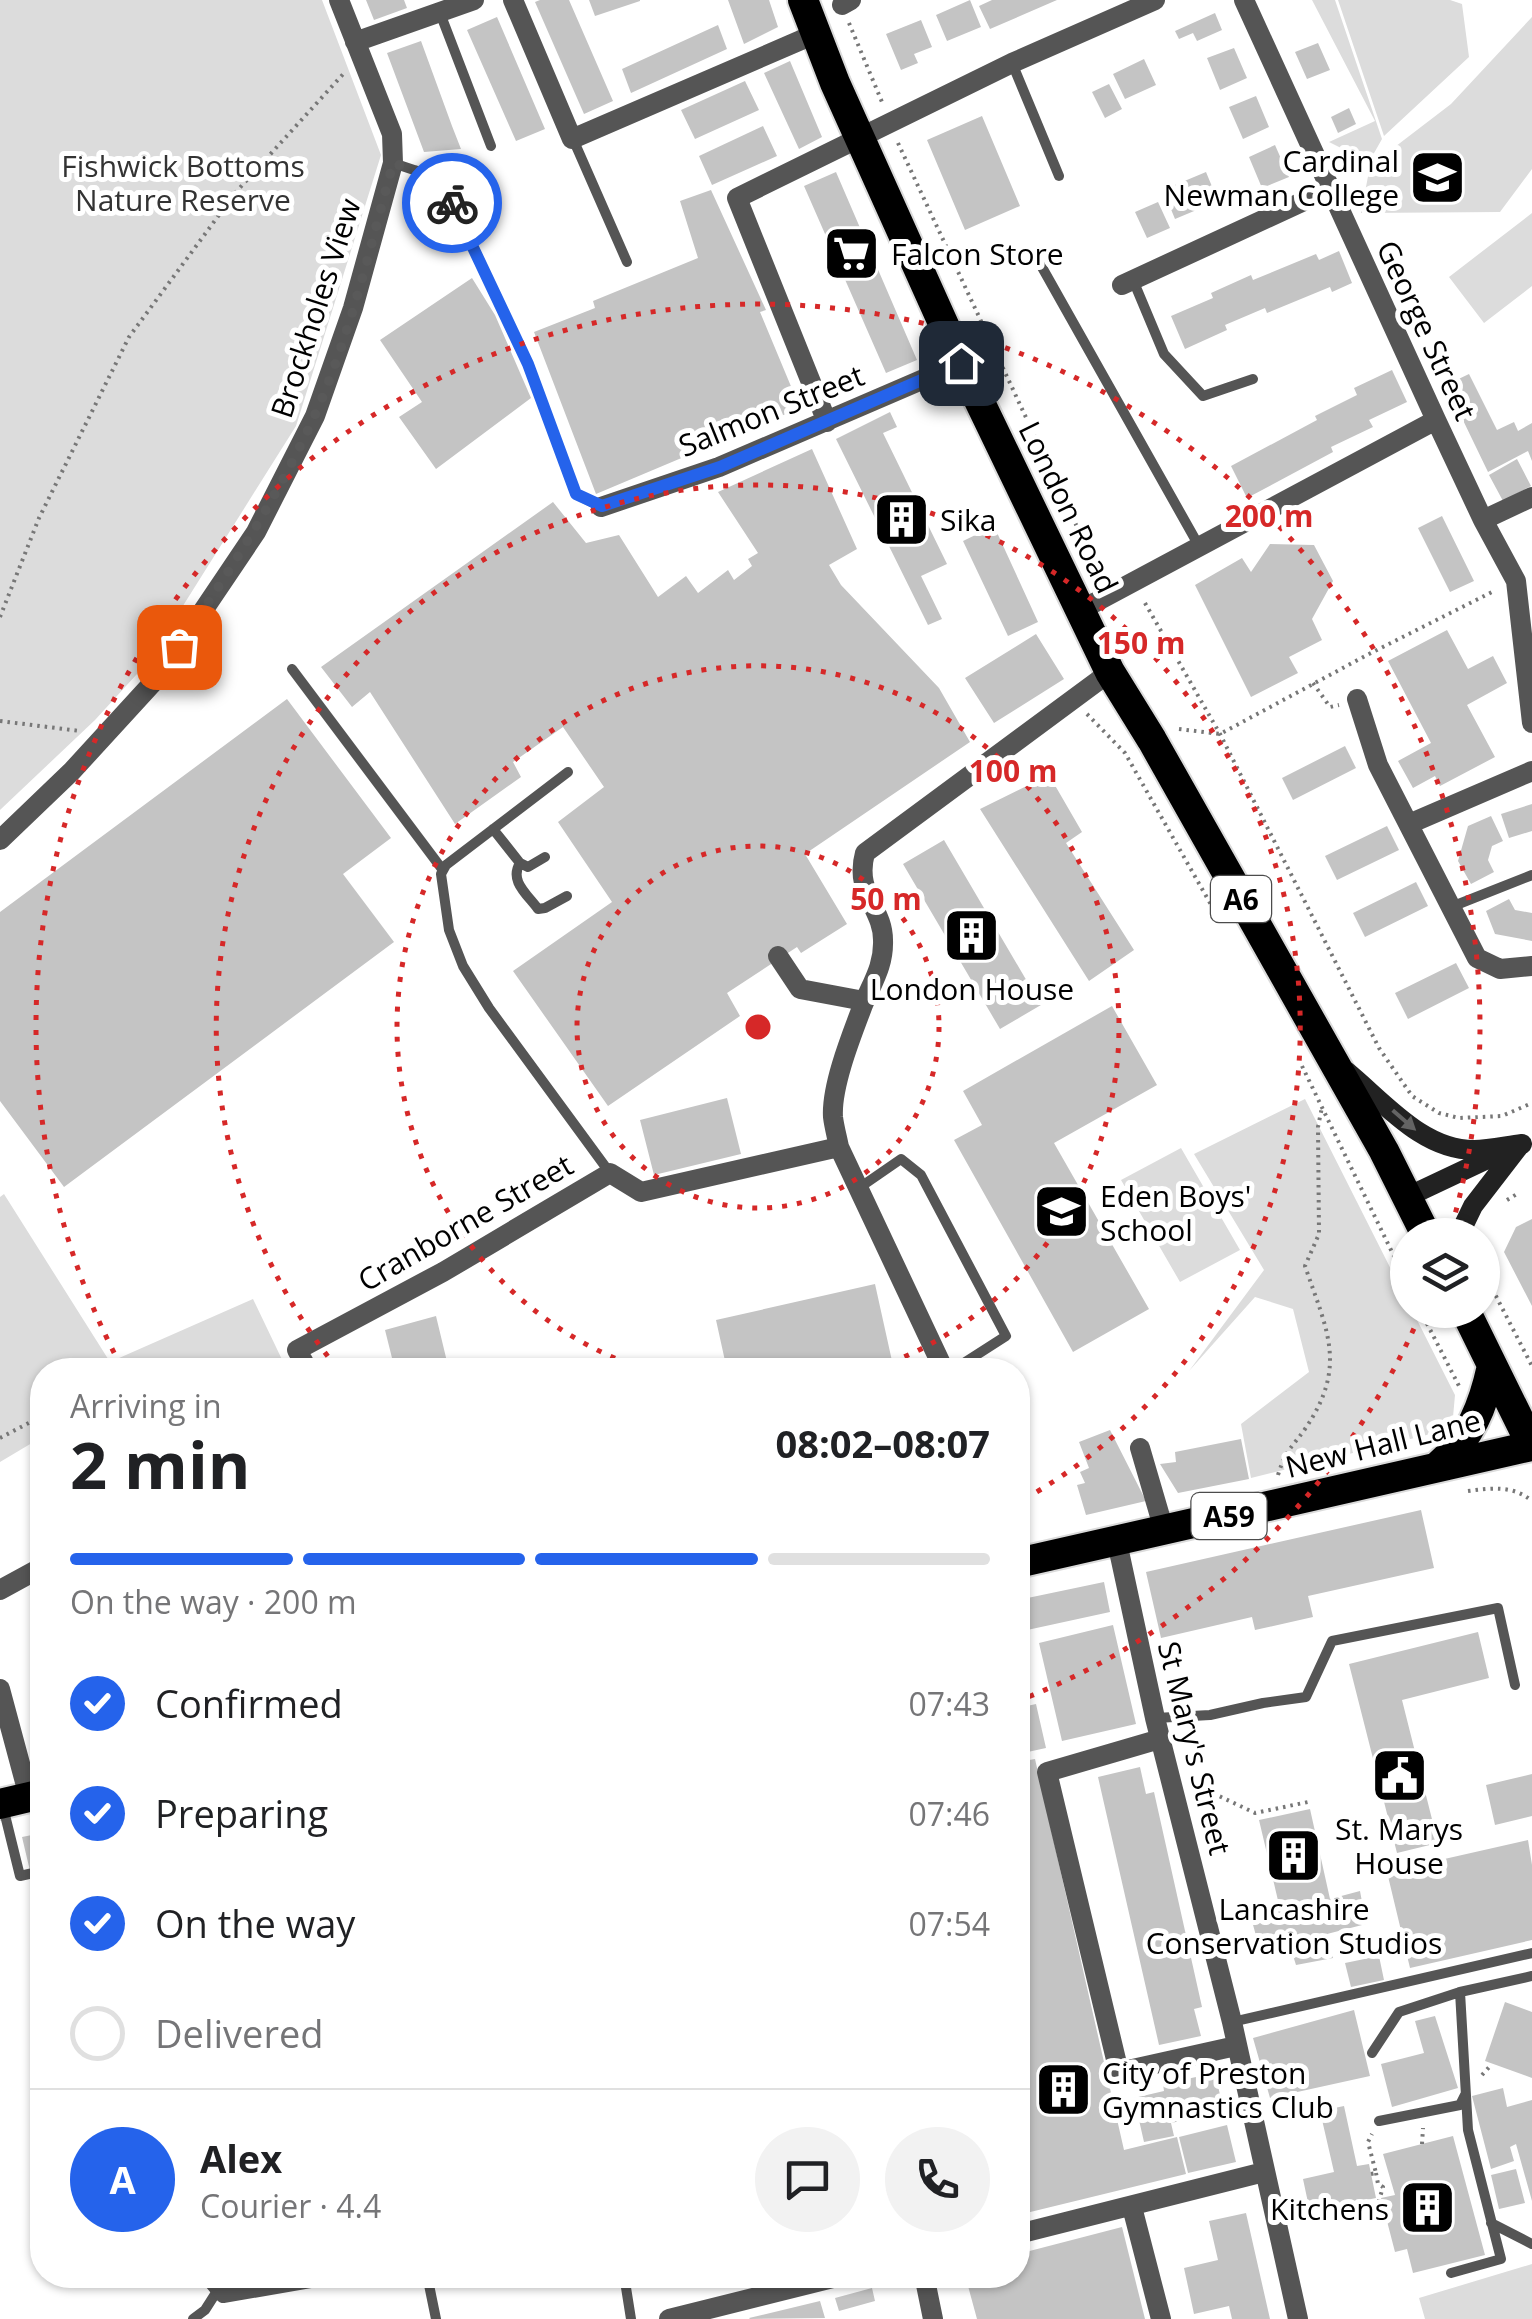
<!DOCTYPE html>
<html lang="en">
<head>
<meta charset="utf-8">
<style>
	body { margin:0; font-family:"Open Sans",sans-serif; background:#f2f2f2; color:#202124; height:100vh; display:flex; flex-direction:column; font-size:38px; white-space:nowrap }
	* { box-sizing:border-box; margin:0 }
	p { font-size:32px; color:#757577 }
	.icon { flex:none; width:55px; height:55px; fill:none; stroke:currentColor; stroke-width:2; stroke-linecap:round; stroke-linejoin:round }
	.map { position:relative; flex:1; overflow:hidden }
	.side { position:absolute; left:30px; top:1358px; width:1000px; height:930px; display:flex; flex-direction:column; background:#fff; border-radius:40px; box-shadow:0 2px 8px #0004 }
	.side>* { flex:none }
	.buttons { position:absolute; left:1390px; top:1218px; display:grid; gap:20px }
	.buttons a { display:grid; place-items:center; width:110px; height:110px; border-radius:50%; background:#fff; box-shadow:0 2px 8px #0004; font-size:50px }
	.pin { position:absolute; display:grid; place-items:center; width:85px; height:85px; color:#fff; margin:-42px; border-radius:20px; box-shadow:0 5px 15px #0006 }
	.courier { position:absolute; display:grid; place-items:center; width:100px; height:100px; margin:-50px; border:8px solid #2563eb; border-radius:50%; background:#fff; color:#222; box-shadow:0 2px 12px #0007 }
	.headline em { font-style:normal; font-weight:700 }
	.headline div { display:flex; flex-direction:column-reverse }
	.headline { display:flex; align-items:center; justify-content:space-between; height:170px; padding:0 40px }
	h1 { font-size:65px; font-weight:700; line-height:75px }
	.bar { display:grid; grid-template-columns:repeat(4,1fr); gap:15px 10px; align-content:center; height:120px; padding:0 40px }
	.bar i { height:12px; border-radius:8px; background:#e0e0e0 }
	.bar .active { background:#2563eb }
	.bar p { grid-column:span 4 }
	.line { display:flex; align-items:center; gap:25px; padding:0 40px; border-top:2px solid #e0e0e0 }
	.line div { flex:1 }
	.round { display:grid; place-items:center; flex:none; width:105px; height:105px; border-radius:52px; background:#f2f2f2 }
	ol { padding:0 40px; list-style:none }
	li { display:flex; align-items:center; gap:30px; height:110px }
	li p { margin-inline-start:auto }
	li .icon { padding:10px; border-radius:50%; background:#2563eb; color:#fff; stroke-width:4 }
	li:last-child { color:#757577 }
	li i { width:55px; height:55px; border:5px solid #e0e0e0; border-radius:50% }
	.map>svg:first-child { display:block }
	.green { fill:#dcdcdc }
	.building { fill:#c4c4c4 }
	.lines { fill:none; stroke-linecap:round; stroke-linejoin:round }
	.highway-casing { stroke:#dbdbdb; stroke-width:34 }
	.path { stroke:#777; stroke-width:4; stroke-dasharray:2.5 5; stroke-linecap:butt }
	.lane { stroke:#555; stroke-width:10 }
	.street { stroke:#555; stroke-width:20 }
	.secondary { stroke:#222; stroke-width:20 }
	.highway { stroke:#000; stroke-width:30 }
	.oneway { fill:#646464 }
	.done { stroke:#595959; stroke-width:10; stroke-dasharray:0 18 }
	.route { stroke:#2563eb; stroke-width:12 }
	.ring { fill:none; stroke:#d62828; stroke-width:5; stroke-dasharray:5 10 }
	.labels { text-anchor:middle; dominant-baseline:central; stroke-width:10; stroke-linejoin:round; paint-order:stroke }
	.shield { fill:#fff; stroke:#4c4c4c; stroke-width:2.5 }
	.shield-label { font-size:28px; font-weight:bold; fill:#000 }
	.poi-label { font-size:30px; fill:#000; stroke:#fff; text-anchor:start }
	.park-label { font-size:30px; fill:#333; stroke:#fff }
	.street-label { font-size:30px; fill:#000; stroke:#fff }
	.centre { fill:#d62828; stroke:#fff; stroke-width:5 }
	.ring-label { font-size:30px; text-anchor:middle; font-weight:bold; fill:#d62828; stroke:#fff; stroke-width:10; stroke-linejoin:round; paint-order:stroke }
</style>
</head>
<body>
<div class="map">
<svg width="1532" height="2319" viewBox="0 0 1532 2319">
	<rect width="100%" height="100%" fill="#fff"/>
	<path class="green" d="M0 0H322L381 155 296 426 147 663 95 720 0 810Z
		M1312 0H1335L1382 139 1369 162 1329 142 1375 121Z
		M1338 0H1450L1462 4 1469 57 1384 136Z
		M1532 17V169L1500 212 1361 213 1370 166 1451 104Z
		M1532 213V286L1484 323 1449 277Z
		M1305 1099 1407 1301 1408 1310H1412L1455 1395 1453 1417 1439 1432 1251 1478 1241 1424 1309 1372 1293 1309 1255 1297 1189 1371 1264 1270 1194 1154Z
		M1181 1148 1240 1250 1180 1282 1121 1180Z
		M4 1194 110 1362 253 1299 287 1370H42V1437L0 1462V1197Z
		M1532 2264V2319H1425L1419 2298Z"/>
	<path class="building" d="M366 0H404L407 8 374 20Z
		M540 0H569L613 101 584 114 535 2Z
		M589 0H640V1L595 16Z
		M728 0H769L778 27 744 44Z
		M970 0 981 27 947 41 936 15Z
		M992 0H1057L990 29 979 6Z
		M1215 13 1222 30 1197 41 1193 33 1179 39 1175 31Z
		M497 17 545 129 516 141 467 30Z
		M921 20 932 47 914 54 918 63 901 70 886 34Z
		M718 25 727 49 631 93 622 69Z
		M421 41 452 126 461 149 424 152 387 53Z
		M1318 43 1330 70 1307 79 1295 52Z
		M1234 48 1247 78 1220 90 1207 58Z
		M1144 59 1156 85 1125 99 1113 74Z
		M790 61 822 137 799 149 764 73Z
		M745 81 759 110 695 139 681 110Z
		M1109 84 1122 109 1105 118 1092 92Z
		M1256 96 1269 127 1243 139 1229 107Z
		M1349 108 1356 124 1338 133 1331 117Z
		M982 116 1020 206 965 230 927 140Z
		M763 126 777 156 712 185 699 156Z
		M1275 145 1289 177 1262 188 1249 157Z
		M836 172 917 360 886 373 804 186Z
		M1206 172 1218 201 1175 219 1163 190Z
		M711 190 766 310 760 312 800 408 596 494 534 332 595 308 593 301 698 258 680 201Z
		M1158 202 1170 228 1147 238 1135 212Z
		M1339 251 1352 283 1332 292 1330 287 1267 313 1265 308 1225 325 1227 330 1185 349 1171 316 1213 298 1211 293 1251 275 1253 280 1316 254 1319 260Z
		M472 278 495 315 531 398 436 469 399 417 422 402 380 340Z
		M1392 370 1407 402 1369 420 1373 427 1331 447 1333 452 1247 498 1231 466 1317 420 1315 416 1357 395 1354 388Z
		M1469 374 1497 430 1514 422 1518 431 1532 423V461L1528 451 1488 472 1446 385Z
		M890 412 897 427 883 433 947 564 921 576 942 619 928 625 836 439Z
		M812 449 857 549 829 565 841 585 939 688 970 742 805 854 847 924 801 953 797 947 727 993 740 1016 608 1106 513 971 612 902 558 822 604 787 563 727 513 762 521 777 455 824 370 692 352 707 321 667 553 502 586 543 619 535 658 597 686 576 698 593 728 570 734 580 752 566 748 559 758 553 718 492Z
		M1517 459 1531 486 1503 501 1489 475Z
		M1442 516 1474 581 1450 592 1418 528Z
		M994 526 1038 622 1008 636 963 541Z
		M1270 544 1314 545 1333 581 1312 619 1322 640 1289 657 1298 673 1251 697 1195 585 1242 558 1251 572Z
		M1447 630 1468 669 1493 656 1507 683 1467 705 1495 757 1440 786 1435 776 1413 788 1398 761 1431 743 1388 661Z
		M1036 634 1064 679 994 723 965 678Z
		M287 699 391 838 343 874 394 942 64 1187 0 1101V912Z
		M1345 746 1356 768 1293 800 1282 778Z
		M1049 775 1082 832 1066 843 1134 950 1089 981 980 809Z
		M1532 804V831L1509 838 1501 814Z
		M1491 816 1503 841 1492 846 1488 860 1494 872 1471 884 1458 861 1468 826Z
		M1387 826 1399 850 1337 880 1325 856Z
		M944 840 1041 1005 1000 1029 903 864Z
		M1416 882 1428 906 1365 937 1353 913Z
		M1509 899 1515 910 1532 913V941L1495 934 1486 911Z
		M1456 963 1469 988 1408 1019 1395 993Z
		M1112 1006 1157 1085 1054 1143 1149 1309 1073 1352 954 1140 982 1125 963 1091Z
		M727 1098 741 1154 654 1175 640 1120Z
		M1532 1219V1306L1504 1252 1516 1227Z
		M875 1284 894 1370H727L716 1320Z
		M436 1316 449 1370H395L385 1330Z
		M1110 1430 1146 1501 1086 1515 1077 1485 1085 1483 1080 1472 1089 1468 1079 1442Z
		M1241 1439 1249 1479 1178 1493 1160 1464 1176 1462 1175 1452Z
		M1421 1510 1434 1568 1308 1596 1313 1617 1255 1630 1252 1617 1161 1638 1146 1572Z
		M1104 1582 1110 1612 1018 1632V1600Z
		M1113 1625 1136 1724 1062 1741 1039 1643Z
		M1478 1632 1489 1678 1402 1700 1438 1843 1397 1853 1349 1664Z
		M1036 1704 1046 1748 1023 1753 1018 1730V1708Z
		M1035 1759 1124 2150 1177 2137 1186 2174 1018 2215V1762Z
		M1140 1767 1146 1794 1154 1792 1202 2007 1194 2009 1201 2036 1159 2045 1098 1777Z
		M1532 1774V1816L1495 1825 1486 1785Z
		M1310 1809 1330 1899 1360 1891 1366 1924 1327 1934 1333 1958 1296 1965 1289 1943 1260 1950 1250 1914 1280 1909 1259 1820Z
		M42 1833V1890L35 1892 22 1837Z
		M1528 1840 1532 1865V1940L1410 1968 1387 1872Z
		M1379 1956 1384 1980 1351 1987 1345 1963Z
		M1505 2002 1532 2012V2078L1485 2061Z
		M1354 2010 1370 2076 1270 2098 1253 2038Z
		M1435 2016 1458 2088 1392 2107 1381 2064 1424 2053 1415 2021Z
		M1215 2073 1224 2112 1171 2123 1174 2136 1144 2142 1134 2098 1164 2091 1163 2084Z
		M1503 2088 1507 2107 1532 2100V2201L1516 2144 1510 2147 1514 2161 1491 2169 1472 2096Z
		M1344 2106 1357 2166 1369 2164 1376 2198 1310 2212 1303 2179 1334 2172 1320 2111Z
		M1227 2125 1236 2162 1188 2173 1179 2137Z
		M1453 2136 1485 2255 1413 2273 1407 2249 1395 2252 1381 2198 1395 2195 1383 2154Z
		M1516 2169 1525 2203 1499 2209 1491 2175Z
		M1246 2213 1270 2319H1232L1229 2306 1194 2314 1184 2268 1218 2260 1209 2221Z
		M1122 2227 1145 2319H977L968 2286 973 2275H1018V2254Z
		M519 2275H560V2276L521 2286Z
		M715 2275H757V2276L717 2286Z
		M872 2288 875 2301 839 2311 835 2298Z
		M820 2301 825 2318 750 2319 749 2318Z"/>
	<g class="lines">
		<defs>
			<path id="highway" d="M803 0 835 83 961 363 1110 672 1152 740 1384 1151 1426 1235
				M1465 1310 1532 1446
				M1439 1465C1471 1437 1483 1407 1492 1366
				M1018 1563 1531 1446
				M0 1804 42 1794"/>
		</defs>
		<use href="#highway" class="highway-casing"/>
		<path class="path" d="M849 23 882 102
			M898 143 1099 574
			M1145 603 1220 734 1379 1048 1412 1096 1439 1113 1459 1118 1502 1116 1532 1103
			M0 617 39 518 129 337 236 192 345 72
			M1313 683 1330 707 1339 705
			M1087 714 1125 753 1214 910
			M0 721 80 731
			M1179 729 1220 734 1367 655 1494 591
			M1302 1066 1408 1285
			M1507 1200 1517 1194
			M1482 1269 1532 1366
			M1420 1310 1459 1386
			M0 1438 42 1416
			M1278 1475C1286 1449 1291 1449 1305 1429 1348 1366 1327 1331 1305 1266L1319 1234 1318 1127 1322 1107
			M1468 1491C1491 1488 1513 1485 1532 1501
			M1198 1801 1219 1796 1255 1813 1308 1802
			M1482 2075 1492 2064
			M1422 2144 1423 2128
			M1376 2173 1378 2184 1383 2187 1378 2204 1381 2219 1386 2218
			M1371 2174 1376 2173 1368 2142 1372 2134"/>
		<path class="lane" d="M440 13 491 146
			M1012 63 1059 176
			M573 139 627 262
			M393 163 441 179 528 364 576 494 601 507
			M1034 253 1199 546
			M1133 280 1164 354 1203 396 1253 379
			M292 669 442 869
			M568 772 446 865 441 874 449 930 463 966 489 1008 610 1173
			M493 829 520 863C509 881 527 894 538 909L545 908 567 896
			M520 863 528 867 545 857
			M1451 907 1532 875
			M859 1188 901 1159 921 1175 1006 1336 953 1370
			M1156 1718 1210 1715 1263 1703 1306 1697 1332 1641 1498 1608 1515 1685
			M3 1807 20 1876 42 1871
			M1232 2022 1532 1953
			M1372 2053 1399 2012 1460 1992
			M1379 2121 1460 2105 1465 2095
			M1491 2223 1532 2244
			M1451 2273 1501 2259 1468 2130 1460 1992 1532 1976
			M427 2275 436 2319
			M624 2275 631 2319
			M193 2319 205 2310 219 2288"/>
		<path class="street" d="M513 0 572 139 815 34
			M1244 0 1436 420 1483 520 1516 581 1532 723
			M842 5 851 0
			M355 42 474 0
			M1122 285 1328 190
			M827 422 737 198 1012 63 1155 0
			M601 507 719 467 961 363
			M1483 520 1532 497
			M1079 611 1436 420
			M1357 699 1378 765 1477 958 1500 969 1532 966
			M1409 824 1532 771
			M0 840 72 771 159 676 256 532 315 416 353 308 393 163 392 134 339 0
			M778 956 800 989 864 1001
			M308 1370 297 1350 443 1272 610 1173 641 1192 839 1147
			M944 1370 839 1147C837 1137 834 1126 833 1117 831 1086 852 1034 863 1005 872 983 884 966 883 940 883 908 854 893 865 853L1110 672
			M1140 1448 1164 1530
			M1117 1542 1155 1718 1232 2022 1298 2319
			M0 1590 42 1567
			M0 1689 29 1797
			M1160 1739 1047 1772 1119 2072 1236 2046
			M1132 2207 1161 2319
			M1018 2234 1264 2172
			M209 2275 224 2293 328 2275
			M924 2275 933 2319
			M669 2319 845 2275"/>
		<path class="secondary" d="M1346 1071C1384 1102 1422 1150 1474 1150 1489 1150 1506 1146 1522 1144
			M1407 1197 1498 1154
			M1459 1235 1473 1206 1520 1145"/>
		<use href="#highway" class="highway"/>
	</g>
	<defs><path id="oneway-solid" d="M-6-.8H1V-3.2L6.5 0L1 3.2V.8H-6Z" transform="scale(2.5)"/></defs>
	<use class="oneway" href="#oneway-solid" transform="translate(1404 1120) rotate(41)"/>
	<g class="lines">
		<path class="done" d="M179 647C228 573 277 499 314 417 350 337 370 248 393 163L441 179 452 203"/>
		<path class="route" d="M452 203 528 364 576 494 602 506 720 467 961 363"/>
	</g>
	<g class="ring">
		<circle cx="758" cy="1027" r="181"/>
		<path d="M643 1369A361 361 0 1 1 873 1369"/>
		<path d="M337 1368A542 542 0 1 1 1021 1501"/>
		<path d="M1420 1315A722 722 0 0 1 1023 1699M121 1366A722 722 0 1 1 1450 1232"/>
	</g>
	<defs>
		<symbol id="university-square" viewBox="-11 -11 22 22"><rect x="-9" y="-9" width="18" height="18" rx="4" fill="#000" stroke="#fff"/><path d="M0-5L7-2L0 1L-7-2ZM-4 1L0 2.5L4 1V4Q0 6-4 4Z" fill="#fff"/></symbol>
		<symbol id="supermarket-square" viewBox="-11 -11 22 22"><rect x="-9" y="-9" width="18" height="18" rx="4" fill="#000" stroke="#fff"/><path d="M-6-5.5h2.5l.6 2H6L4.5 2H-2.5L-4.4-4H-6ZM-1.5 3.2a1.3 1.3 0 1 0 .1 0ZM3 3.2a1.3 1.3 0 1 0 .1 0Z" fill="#fff"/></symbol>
		<symbol id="building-square" viewBox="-11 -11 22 22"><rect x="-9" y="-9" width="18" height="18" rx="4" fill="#000" stroke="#fff"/><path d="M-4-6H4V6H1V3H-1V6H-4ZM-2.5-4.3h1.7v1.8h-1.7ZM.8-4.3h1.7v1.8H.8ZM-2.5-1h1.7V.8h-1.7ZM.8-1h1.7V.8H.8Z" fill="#fff"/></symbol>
		<symbol id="school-square" viewBox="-11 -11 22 22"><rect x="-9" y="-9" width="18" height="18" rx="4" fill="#000" stroke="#fff"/><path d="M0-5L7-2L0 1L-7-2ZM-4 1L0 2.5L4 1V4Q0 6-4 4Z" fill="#fff"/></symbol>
		<symbol id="civic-square" viewBox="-11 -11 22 22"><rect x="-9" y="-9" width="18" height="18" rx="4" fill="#000" stroke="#fff"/><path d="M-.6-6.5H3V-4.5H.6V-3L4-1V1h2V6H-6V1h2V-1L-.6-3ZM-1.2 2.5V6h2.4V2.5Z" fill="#fff"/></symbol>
	</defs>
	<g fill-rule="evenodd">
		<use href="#university-square" x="1406" y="146" width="63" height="63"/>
		<use href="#supermarket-square" x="820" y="222" width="63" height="63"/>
		<use href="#building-square" x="870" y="488" width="63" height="63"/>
		<use href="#building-square" x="940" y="904" width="63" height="63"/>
		<use href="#school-square" x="1030" y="1180" width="63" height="63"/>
		<use href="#civic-square" x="1368" y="1744" width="63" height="63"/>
		<use href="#building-square" x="1262" y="1824" width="63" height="63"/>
		<use href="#building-square" x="1032" y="2058" width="63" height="63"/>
		<use href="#building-square" x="1396" y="2176" width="63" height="63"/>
	</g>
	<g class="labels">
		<g class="shield">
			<rect x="1211" y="876" width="60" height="46" rx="8"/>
			<rect x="1191.5" y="1493" width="75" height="46" rx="8"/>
		</g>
		<g class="shield-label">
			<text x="1241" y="899">A6</text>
			<text x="1229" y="1516">A59</text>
		</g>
		<g class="poi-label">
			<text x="1399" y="160" text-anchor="end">Cardinal<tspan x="1399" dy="34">Newman College</tspan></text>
			<text x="891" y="253">Falcon Store</text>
			<text x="940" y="519">Sika</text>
			<text x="972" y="988" text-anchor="middle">London House</text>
			<text x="1100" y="1195">Eden Boys'<tspan x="1100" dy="34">School</tspan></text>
			<text x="1399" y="1828" text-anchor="middle">St. Marys<tspan x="1399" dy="34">House</tspan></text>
			<text x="1294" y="1908" text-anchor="middle">Lancashire<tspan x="1294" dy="34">Conservation Studios</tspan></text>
			<text x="1102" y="2072">City of Preston<tspan x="1102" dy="34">Gymnastics Club</tspan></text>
			<text x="1389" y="2208" text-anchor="end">Kitchens</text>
		</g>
		<g class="park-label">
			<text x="183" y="165">Fishwick Bottoms<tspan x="183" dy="34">Nature Reserve</tspan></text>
		</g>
		<g class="street-label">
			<text transform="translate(315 308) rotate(-72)">Brockholes View</text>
			<text transform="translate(1427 330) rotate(65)">George Street</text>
			<text transform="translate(771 410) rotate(-22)">Salmon Street</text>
			<text transform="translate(1069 507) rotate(64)">London Road</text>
			<text transform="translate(465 1222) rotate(-30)">Cranborne Street</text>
			<text transform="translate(1383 1443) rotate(-14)">New Hall Lane</text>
			<text transform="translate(1195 1748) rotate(76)">St Mary's Street</text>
		</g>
	</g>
	<circle cx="758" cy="1027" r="15" class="centre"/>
	<g class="ring-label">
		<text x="1269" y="527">200 m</text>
		<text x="1141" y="654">150 m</text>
		<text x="1013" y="782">100 m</text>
		<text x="886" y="910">50 m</text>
	</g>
</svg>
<div class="buttons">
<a><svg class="icon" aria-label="layers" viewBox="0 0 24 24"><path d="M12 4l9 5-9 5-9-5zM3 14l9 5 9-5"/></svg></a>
</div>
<div class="pin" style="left:179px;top:647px;background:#ea580c"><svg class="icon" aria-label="bag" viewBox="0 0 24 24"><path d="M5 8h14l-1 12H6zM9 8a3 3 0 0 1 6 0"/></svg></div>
<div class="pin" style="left:961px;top:363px;background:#1f2937"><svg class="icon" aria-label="home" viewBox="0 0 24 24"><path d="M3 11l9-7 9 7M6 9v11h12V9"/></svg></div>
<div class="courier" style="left:452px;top:203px"><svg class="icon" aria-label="bike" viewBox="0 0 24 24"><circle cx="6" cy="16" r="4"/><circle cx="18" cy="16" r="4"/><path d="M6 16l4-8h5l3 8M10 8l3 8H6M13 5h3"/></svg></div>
<section class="side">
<div class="headline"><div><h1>2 min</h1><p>Arriving in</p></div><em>08:02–08:07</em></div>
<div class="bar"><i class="active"></i><i class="active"></i><i class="active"></i><i></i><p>On the way · 200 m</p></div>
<ol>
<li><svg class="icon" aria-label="check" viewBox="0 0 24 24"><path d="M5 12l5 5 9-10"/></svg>Confirmed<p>07:43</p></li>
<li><svg class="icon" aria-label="check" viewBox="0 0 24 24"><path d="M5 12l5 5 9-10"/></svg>Preparing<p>07:46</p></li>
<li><svg class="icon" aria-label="check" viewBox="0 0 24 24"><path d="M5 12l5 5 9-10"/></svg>On the way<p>07:54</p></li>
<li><i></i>Delivered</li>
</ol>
<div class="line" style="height:180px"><b class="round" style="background:#2563eb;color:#fff">A</b><div><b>Alex</b><p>Courier · 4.4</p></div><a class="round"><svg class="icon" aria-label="chat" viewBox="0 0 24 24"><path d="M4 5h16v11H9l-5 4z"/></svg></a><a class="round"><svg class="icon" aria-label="phone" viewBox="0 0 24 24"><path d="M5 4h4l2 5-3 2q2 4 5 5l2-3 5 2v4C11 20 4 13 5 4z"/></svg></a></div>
</section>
</div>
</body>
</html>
